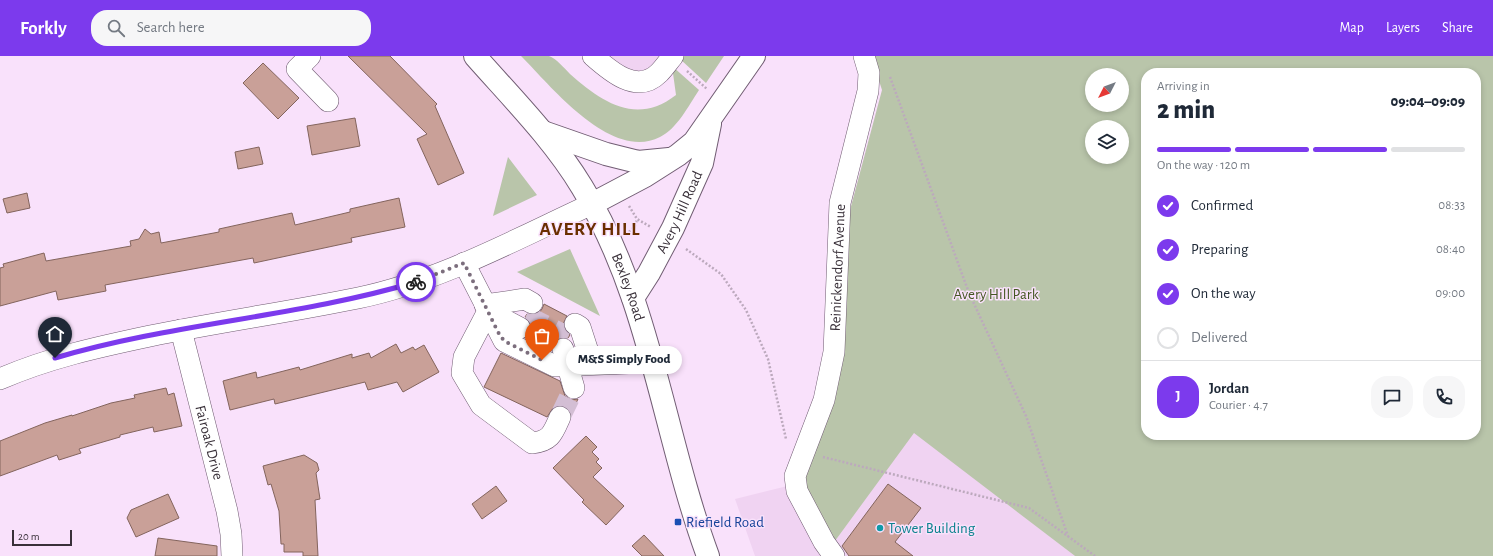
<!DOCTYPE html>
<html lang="en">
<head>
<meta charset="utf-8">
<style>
	body { margin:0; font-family:"Alegreya Sans",sans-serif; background:#f6f6f7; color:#1f2937; height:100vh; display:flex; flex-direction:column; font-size:15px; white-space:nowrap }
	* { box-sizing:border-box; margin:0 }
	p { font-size:13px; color:#747a83 }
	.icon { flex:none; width:22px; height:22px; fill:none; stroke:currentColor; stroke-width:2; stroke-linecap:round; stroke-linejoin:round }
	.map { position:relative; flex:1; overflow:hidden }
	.side { position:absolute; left:1141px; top:12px; width:340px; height:372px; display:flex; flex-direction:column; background:#fff; border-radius:16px; box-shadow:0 2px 6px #0003 }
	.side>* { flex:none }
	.needle { width:26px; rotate:228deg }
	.buttons { position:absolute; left:1085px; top:12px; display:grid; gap:8px }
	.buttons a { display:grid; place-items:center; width:44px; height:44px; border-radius:50%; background:#fff; box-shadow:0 2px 6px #0003; font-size:20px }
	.scale { position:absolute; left:12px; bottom:10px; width:60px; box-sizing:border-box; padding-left:4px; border:2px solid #393039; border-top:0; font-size:11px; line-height:14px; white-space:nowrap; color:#393039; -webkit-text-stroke:3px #f9e1fb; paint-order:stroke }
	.pin { position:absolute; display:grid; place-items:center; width:34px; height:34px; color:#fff; margin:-41px -17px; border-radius:50% 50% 50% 0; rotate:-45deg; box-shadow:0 0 4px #0007 }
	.pin .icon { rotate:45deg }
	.courier { position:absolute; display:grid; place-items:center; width:40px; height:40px; margin:-20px; border:3px solid #7c3aed; border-radius:50%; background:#fff; color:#222; box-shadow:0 1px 5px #0007 }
	.bubble { position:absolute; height:28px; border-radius:14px; background:#fff; box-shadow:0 2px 6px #0003; font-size:13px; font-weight:800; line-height:28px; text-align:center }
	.overview em { font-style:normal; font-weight:800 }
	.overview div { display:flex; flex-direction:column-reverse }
	.overview { display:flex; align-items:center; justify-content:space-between; height:68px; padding:0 16px }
	h1 { font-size:26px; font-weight:800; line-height:30px }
	.bar { display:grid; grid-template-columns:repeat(4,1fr); gap:6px 4px; align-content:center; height:48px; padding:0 16px }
	.bar i { height:5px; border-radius:3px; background:#e0e1e3 }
	.bar .selected { background:#7c3aed }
	.bar p { grid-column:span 4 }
	.line { display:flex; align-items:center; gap:10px; padding:0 16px; border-top:1px solid #e0e1e3 }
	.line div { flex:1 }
	.round { display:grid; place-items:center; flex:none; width:42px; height:42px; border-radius:16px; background:#f6f6f7 }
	ol { padding:0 16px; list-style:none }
	li { display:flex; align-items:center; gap:12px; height:44px }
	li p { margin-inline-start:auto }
	li .icon { padding:4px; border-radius:50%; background:#7c3aed; color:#fff; stroke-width:4 }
	li:last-child { color:#747a83 }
	li i { width:22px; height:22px; border:2px solid #e0e1e3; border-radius:50% }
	header { display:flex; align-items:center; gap:24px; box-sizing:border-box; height:56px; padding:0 20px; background:#7c3aed; color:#fff }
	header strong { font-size:19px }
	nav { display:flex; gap:22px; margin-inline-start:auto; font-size:14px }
	.search { width:280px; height:36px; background:#f6f6f7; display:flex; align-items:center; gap:10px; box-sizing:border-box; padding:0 14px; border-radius:16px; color:#747a83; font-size:15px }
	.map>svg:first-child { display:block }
	.built { fill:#f0d3f2 }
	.green { fill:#b9c5aa; fill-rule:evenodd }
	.building { fill:#c9a098; stroke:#83645d }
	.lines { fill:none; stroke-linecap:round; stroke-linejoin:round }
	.minor-tunnel { stroke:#d3bed4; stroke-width:21; stroke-dasharray:21 10; stroke-linecap:butt }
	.minor-casing { stroke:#715d73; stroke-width:22 }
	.major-casing { stroke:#715d73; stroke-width:24 }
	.path { stroke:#bca9bd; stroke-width:2.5; stroke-dasharray:2 2; stroke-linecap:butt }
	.minor { stroke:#fff; stroke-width:21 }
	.major { stroke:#fff; stroke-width:22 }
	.done { stroke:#7c6e7d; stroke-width:4; stroke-dasharray:0 7.2 }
	.route { stroke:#7c3aed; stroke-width:5 }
	.transit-dot { fill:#1a4fb4; stroke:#f9e1fb; stroke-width:1.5 }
	.culture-dot { fill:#0f9aa8; stroke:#f9e1fb; stroke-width:1.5 }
	.labels { text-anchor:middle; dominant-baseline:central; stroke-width:3; stroke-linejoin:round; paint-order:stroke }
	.street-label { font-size:15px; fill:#393039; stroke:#f9e1fb }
	.park-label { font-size:15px; fill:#445722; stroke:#f9e1fb }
	.transit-label { font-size:15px; fill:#164399; stroke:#f9e1fb; text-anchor:start }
	.culture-label { font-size:15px; fill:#0d838f; stroke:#f9e1fb; text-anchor:start }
	.district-label { font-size:19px; font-weight:bold; letter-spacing:1px; fill:#6a2f00; stroke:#f9e1fb }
</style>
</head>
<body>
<header>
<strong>Forkly</strong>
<div class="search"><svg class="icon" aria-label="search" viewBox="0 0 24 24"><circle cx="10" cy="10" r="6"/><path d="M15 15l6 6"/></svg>Search here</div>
<nav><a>Map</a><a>Layers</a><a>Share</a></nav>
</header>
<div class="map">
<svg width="1493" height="500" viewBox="0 0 1493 500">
	<rect width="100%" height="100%" fill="#f9e1fb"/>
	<path class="built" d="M593 0H673L641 26Z
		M914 376 1075 500H755L735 443 804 426 835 485Z"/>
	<path class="green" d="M521 0C530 0 541 0 549 0 556 2 565 13 570 18 602 46 636 70 676 39L672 10 699 34C689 49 677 73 660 81 611 106 551 30 521 0Z
		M683 0H724L706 27 680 3Z
		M871 0H1493V500H1075L914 377 835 485 804 426 844 298 850 154 882 34ZM1146 17H1476V379H1146ZM1092 19H1122V49H1092ZM1092 71H1122V101H1092Z
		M508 101 537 139 493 160Z
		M570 193 600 260 517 216Z"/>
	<path class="building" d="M348 0H390L437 48 435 50 464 117 438 129 417 83 427 78Z
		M263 7 299 42 278 63 243 27Z
		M355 62 360 90 312 99 307 70Z
		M259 91 263 108 238 113 235 96Z
		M27 137 30 152 7 157 3 143Z
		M399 142 405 171 351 182 352 186 254 207 253 202 105 229 106 235 58 244 56 235 0 250V212L4 211 3 208 44 197 46 205 131 190 130 185 139 183 145 173 151 178 159 176 161 187 219 176V173L292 157 295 169 350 156V153Z
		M544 248 567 260 563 268 565 274 570 279 568 282 560 281 555 284 552 290 551 295 526 282 530 278 532 272 530 265 525 261 527 258H538L542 253Z
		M396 288 401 297 413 291 415 294 424 289 439 316 403 336 397 326 368 334 365 326 275 348 274 343 230 354 223 325 256 316 257 322 299 311 300 314 352 298V302L369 297 371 302Z
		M501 297 560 325 565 340 571 344 578 343 571 358 565 350 558 349 553 352 547 361 484 331Z
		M166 332 168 339 174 337 182 370 154 376 153 371 120 379V381L79 393 81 397 59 404 57 399 0 420V385L45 367 72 359V360L111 347 135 342 134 339Z
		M586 380 597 391 592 396 599 403 596 406 602 412 593 421 624 450 606 469 582 446 584 444 553 412Z
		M304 399 317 407 319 414 316 417 320 443 315 444 318 500H303V496H284V488H281L279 455 271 428 268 429 263 410Z
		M888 428 921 452 895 486 913 500H849L842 490Z
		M496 430 507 445 482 463 472 448Z
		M168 438 179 462 136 481 127 462 131 454Z
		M644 479 664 500H642L632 490Z
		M158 482 217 490V500H155Z"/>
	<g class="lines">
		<path class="minor-tunnel" d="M526 260 568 281
			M560 361 574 332"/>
		<defs>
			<g id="minor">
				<path d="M310 0 297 13 328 45"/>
				<path d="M593 0C610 15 637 39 659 17 664 12 668 6 673 0"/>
				<path d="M464 207 504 285 555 310 653 306"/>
				<path d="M485 249 525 243 532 247"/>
				<path d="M575 268 580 271 592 308"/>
				<path d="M520 272 488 255 464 301 462 317 481 349 532 387C551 385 553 377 560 361"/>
				<path id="s1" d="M181 274 227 455 231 478 232 500"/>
				<path d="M563 293 574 332"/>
				<path d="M0 323C48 302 98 291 150 280 219 266 289 256 358 242 440 225 516 183 592 148"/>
				<path id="s2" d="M834 500 824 486 797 435 795 420 824 344 834 296 840 147 868 35 869 17 864 0"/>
			</g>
			<g id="major">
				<path id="s3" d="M475 0C512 42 553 83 582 131 651 243 663 378 708 500"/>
				<path d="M543 76 606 98 638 106 669 103"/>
				<path d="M592 148 645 120 678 99 694 86 754 0"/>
				<path id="s4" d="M633 242 649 217 673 172 702 107 710 68"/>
			</g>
		</defs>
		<use href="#minor" class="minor-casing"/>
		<use href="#major" class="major-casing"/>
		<path class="path" d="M687 15 707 33
			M890 21 969 237 1026 360 1068 480
			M629 150 637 163 651 171
			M629 176 635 170 637 163
			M686 193 721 218 746 254 768 303 786 383
			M823 401 1029 452 1095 500"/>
		<use href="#minor" class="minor"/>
		<use href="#major" class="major"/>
	</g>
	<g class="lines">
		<path class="done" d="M416 226 464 207 498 276 504 285 542 304"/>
		<path class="route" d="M55 302C173 267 298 261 416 226"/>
	</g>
	<rect class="transit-dot" x="674" y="462" width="8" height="8" rx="2"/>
	<circle class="culture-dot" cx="880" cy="472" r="4"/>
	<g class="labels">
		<g class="street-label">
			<text stroke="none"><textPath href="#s4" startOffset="98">Avery Hill Road</textPath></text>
			<text stroke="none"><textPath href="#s2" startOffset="305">Reinickendorf Avenue</textPath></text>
			<text stroke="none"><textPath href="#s3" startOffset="280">Bexley Road</textPath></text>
			<text stroke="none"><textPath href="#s1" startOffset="116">Fairoak Drive</textPath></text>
		</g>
		<g class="park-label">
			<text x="996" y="238">Avery Hill Park</text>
		</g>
		<g class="transit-label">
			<text x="686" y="466">Riefield Road</text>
		</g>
		<g class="culture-label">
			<text x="888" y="472">Tower Building</text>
		</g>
		<g class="district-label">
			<text x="590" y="173">AVERY HILL</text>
		</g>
	</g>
</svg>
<div class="buttons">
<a><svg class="needle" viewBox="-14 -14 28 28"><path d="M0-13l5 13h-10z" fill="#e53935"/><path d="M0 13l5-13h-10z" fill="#747a83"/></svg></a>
<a><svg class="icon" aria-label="layers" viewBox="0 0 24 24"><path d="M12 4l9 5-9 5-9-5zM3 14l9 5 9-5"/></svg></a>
</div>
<div class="scale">20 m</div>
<div class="pin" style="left:542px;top:304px;background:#ea580c"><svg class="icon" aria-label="bag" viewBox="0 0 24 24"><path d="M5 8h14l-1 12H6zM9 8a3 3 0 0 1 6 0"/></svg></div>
<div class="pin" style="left:55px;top:302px;background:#1f2937"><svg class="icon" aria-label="home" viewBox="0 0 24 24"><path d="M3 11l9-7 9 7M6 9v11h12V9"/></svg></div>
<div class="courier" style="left:416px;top:226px"><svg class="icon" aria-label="bike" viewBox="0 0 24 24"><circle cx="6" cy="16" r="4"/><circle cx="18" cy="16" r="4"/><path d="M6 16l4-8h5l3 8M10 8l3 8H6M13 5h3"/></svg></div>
<div class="bubble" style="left:566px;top:290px;width:116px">M&amp;S Simply Food</div>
<section class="side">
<div class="overview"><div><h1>2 min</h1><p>Arriving in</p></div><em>09:04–09:09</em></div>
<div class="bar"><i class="selected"></i><i class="selected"></i><i class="selected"></i><i></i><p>On the way · 120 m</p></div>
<ol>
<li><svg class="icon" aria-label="check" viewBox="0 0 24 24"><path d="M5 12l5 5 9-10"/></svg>Confirmed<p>08:33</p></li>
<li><svg class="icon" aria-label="check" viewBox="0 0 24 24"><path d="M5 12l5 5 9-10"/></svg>Preparing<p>08:40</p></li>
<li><svg class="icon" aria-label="check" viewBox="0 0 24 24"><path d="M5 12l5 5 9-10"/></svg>On the way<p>09:00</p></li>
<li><i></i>Delivered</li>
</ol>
<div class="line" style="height:72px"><b class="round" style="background:#7c3aed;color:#fff">J</b><div><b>Jordan</b><p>Courier · 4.7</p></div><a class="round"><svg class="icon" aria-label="chat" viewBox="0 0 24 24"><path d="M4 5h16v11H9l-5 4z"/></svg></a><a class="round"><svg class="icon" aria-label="phone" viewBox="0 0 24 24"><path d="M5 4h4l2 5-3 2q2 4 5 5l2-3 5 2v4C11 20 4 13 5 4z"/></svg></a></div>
</section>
</div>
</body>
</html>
